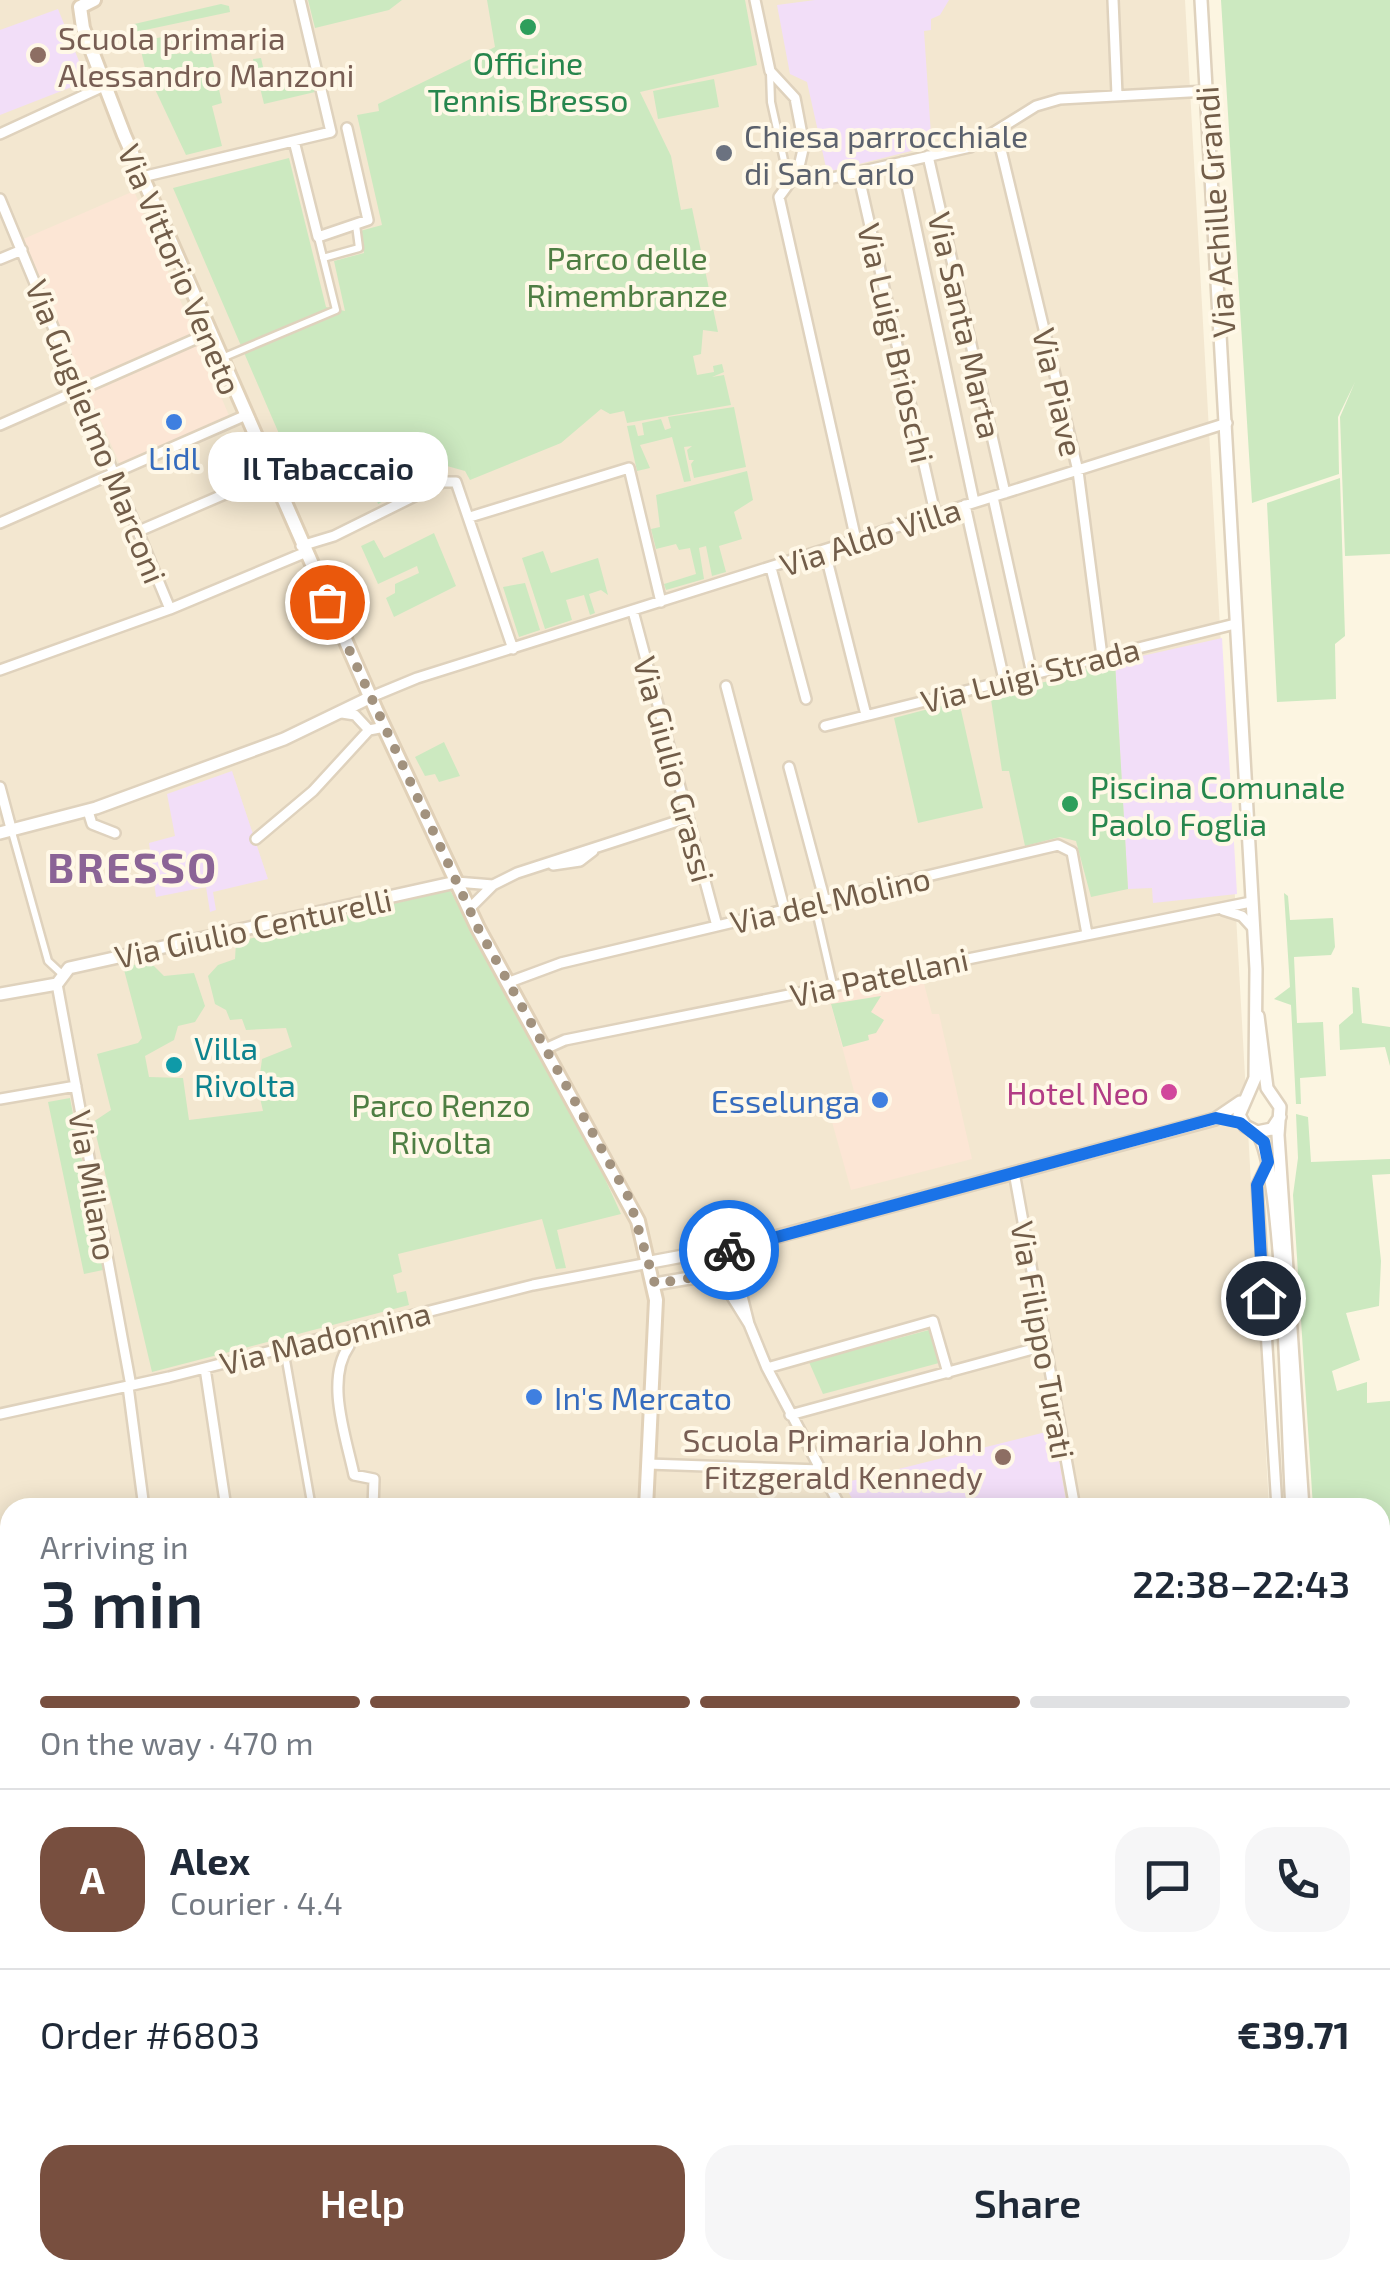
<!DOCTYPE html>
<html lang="en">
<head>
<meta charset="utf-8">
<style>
	body { margin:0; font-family:"Exo 2",sans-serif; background:#f6f6f7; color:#1f2937; height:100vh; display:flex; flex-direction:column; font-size:38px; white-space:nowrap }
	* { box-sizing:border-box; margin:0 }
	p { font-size:32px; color:#747a83 }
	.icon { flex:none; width:55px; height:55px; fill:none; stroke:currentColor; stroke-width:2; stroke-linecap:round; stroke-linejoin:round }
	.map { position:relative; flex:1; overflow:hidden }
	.drawer { position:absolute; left:0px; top:1498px; width:1390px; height:782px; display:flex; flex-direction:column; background:#fff; border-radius:30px 30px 0 0; box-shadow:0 5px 25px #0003 }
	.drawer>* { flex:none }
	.pin { position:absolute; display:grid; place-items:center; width:85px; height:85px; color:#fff; margin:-42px; border:5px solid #fff; border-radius:50%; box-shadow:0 2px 10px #0007 }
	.courier { position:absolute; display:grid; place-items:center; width:100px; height:100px; margin:-50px; border:8px solid #1a73e8; border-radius:50%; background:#fff; color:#222; box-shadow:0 2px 12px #0007 }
	.bubble { position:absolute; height:70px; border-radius:30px; background:#fff; box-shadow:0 5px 25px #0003; font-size:32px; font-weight:600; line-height:70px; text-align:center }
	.summary em { font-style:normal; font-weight:600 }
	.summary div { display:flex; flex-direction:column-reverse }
	.summary { display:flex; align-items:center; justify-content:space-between; height:170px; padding:0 40px }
	h1 { font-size:65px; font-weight:600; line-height:75px }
	.bar { display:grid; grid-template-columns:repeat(4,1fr); gap:15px 10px; align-content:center; height:120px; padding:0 40px }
	.bar i { height:12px; border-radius:8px; background:#e0e1e3 }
	.bar .on { background:#784f3f }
	.bar p { grid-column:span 4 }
	.line { display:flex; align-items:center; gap:25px; padding:0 40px; border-top:2px solid #e0e1e3 }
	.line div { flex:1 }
	.round { display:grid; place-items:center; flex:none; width:105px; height:105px; border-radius:30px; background:#f6f6f7 }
	.action { display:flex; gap:20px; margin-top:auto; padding:20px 40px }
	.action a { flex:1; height:115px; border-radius:30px; background:#784f3f; color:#fff; font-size:40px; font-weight:600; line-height:115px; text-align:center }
	.action a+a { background:#f6f6f7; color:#1f2937 }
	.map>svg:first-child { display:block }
	.residential { fill:#f3e7d0 }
	.commercial { fill:#fce6d5 }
	.industrial { fill:#eae5dc }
	.education { fill:#f2def8 }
	.green { fill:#cce9c0 }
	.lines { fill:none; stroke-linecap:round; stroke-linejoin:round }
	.pedestrian-casing { stroke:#dfd2bd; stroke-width:11 }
	.minor-casing { stroke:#dfd2bd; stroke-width:14 }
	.tertiary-casing { stroke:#dfd2bd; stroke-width:16 }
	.secondary-casing { stroke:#e1d1b8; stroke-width:18 }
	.pedestrian { stroke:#fff; stroke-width:6 }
	.minor { stroke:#fff; stroke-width:9 }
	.tertiary { stroke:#fff; stroke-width:11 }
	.secondary { stroke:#fff; stroke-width:12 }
	.done { stroke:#a2927e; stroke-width:10; stroke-dasharray:0 18 }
	.route { stroke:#1a73e8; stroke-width:12 }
	.leisure-dot { fill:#2e9e5b; stroke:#fff8e7; stroke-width:4 }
	.education-dot { fill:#8d6e63; stroke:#fff8e7; stroke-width:4 }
	.worship-dot { fill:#6b7280; stroke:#fff8e7; stroke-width:4 }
	.shop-dot { fill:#3f7fe0; stroke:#fff8e7; stroke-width:4 }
	.culture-dot { fill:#0f9aa8; stroke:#fff8e7; stroke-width:4 }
	.hotel-dot { fill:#d1479c; stroke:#fff8e7; stroke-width:4 }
	.labels { text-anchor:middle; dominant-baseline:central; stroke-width:8; stroke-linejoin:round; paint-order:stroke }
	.education-label { font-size:32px; fill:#785e54; stroke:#fff8e7; text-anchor:start }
	.leisure-label { font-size:32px; fill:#27864d; stroke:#fff8e7 }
	.worship-label { font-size:32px; fill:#5b616d; stroke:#fff8e7; text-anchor:start }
	.street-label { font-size:32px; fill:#725d49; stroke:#fff8e7 }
	.park-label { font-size:32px; fill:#4e7e43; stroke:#fff8e7 }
	.shop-label { font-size:32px; fill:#366cbe; stroke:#fff8e7 }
	.culture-label { font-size:32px; fill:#0d838f; stroke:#fff8e7; text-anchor:start }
	.hotel-label { font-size:32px; fill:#b23c85; stroke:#fff8e7; text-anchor:end }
	.district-label { font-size:42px; font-weight:bold; letter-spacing:2.5px; fill:#8b6496; stroke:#fff8e7 }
</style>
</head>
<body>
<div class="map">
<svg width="1390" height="2279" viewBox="0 0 1390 2279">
	<rect width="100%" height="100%" fill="#fcf5e1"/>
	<path class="residential" d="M0 0H1185L1269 1507 10 1508V1613H0Z
		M1390 1847V2059L1380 2062V1857Z
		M617 2270H820L821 2279H616Z"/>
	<path class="commercial" d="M134 191 230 418 121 467 21 240Z
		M922 976 932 1014H939L972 1159 851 1190 827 1104 855 1095 828 994Z"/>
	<path class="industrial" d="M0 1613H10V1873L0 1760Z
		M45 2270H226V2277L46 2279Z
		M376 2270H585L584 2279H377Z"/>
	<path class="education" d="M815 0H949L940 15 931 19V30L924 31 931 135H922L923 148 827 172 807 82 790 74 777 5Z
		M58 9 87 81 0 115V30Z
		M1222 638 1237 894 1153 903 1152 888 1128 889 1115 662Z
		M232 771 268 879 213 892 216 910 210 912 206 887 156 897 149 843 175 836 167 794Z
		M1054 1430 1067 1507H1000L998 1504 857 1507 843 1483Z
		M10 2123V2270H36L31 2279H14L0 2269V2124Z"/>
	<path class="green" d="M308 0H402L389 10 315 28Z
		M487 0H745L757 65 640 92 671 156 681 210 692 208 718 332 703 330 701 354 693 356 697 375 714 372 713 366 722 364 724 372 712 377 724 375 731 405 627 423 624 411 610 414 601 409 561 443 470 480 465 471 447 466 378 504 366 468 305 494 173 188 289 158 326 307 345 311 334 261 364 253 360 231 382 225 357 115 379 111 378 104 495 47Z
		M1221 0H1390V554L1345 556 1340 417 1355 382 1338 417 1339 474 1252 503Z
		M221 4 229 6 230 12 112 37 131 33 130 25Z
		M197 28 203 54 211 53 222 103 212 106 222 146 186 155 145 68 139 42 171 35 176 54 197 50 193 30Z
		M261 58 264 71 273 69 277 85 311 74 315 92 264 104 253 59Z
		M714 79 719 107 658 119 653 91Z
		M734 407 746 467 694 478 691 464 694 460H689L687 450 692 446 684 447 691 481 684 482 672 437 640 445 650 468 637 471 627 426 635 425 638 436 644 435 642 423 661 419 665 430 671 428 668 417Z
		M747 471 753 500 734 512 742 539 719 546 726 572 712 576 706 546 699 548 704 579 666 590 664 584 696 574 690 548 679 550 676 544 656 549 651 529 660 527 656 495Z
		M1340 478 1345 636 1335 644 1336 699 1277 702 1267 503Z
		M434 533 456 586 394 617 386 598 395 593V584L419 573 417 566 378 584 361 546 374 540 384 558Z
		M543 551 551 573 598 558 608 595 601 590 589 594 595 613 590 615 584 595 566 600 572 620 545 629 522 558Z
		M525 583 540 630 519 637 503 587Z
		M1115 662 1128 889 1091 897 1076 841 1060 837 1025 846 1009 771H1002L990 693 1084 674V669Z
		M959 701 983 808 918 823 894 718Z
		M444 742 460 776 439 782 435 774 425 776 415 757Z
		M450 890 596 1159 621 1214 557 1230 566 1268 556 1269 542 1219 398 1254 402 1272 393 1275 397 1293 406 1291 409 1305 152 1372 93 1122 111 1110 97 1054 138 1043 142 1038 123 966 151 963 164 976 194 973 205 1006 195 1022 178 1026 174 1040 145 1056 149 1077 183 1078 189 1120 263 1111 258 1089 262 1059 292 1047 286 1028 246 1030 242 1019 230 1020 226 1010 215 1004 208 976 218 965 235 959 236 942Z
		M1284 893 1288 896 1290 920 1333 918 1335 947 1331 955 1294 957 1297 1023 1323 1022 1326 1076 1300 1078 1301 1104H1296L1291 1005 1274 999 1290 987Z
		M1352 987 1359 988 1362 1023 1390 1027V1066L1385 1047 1340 1050 1339 1025 1353 1013Z
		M881 996 871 1012 884 1020 876 1033 868 1035 869 1040 843 1047 831 1004Z
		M70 1098 103 1270 84 1274 48 1102Z
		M1296 1114 1308 1117 1311 1162 1390 1159V1174L1372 1175 1381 1261 1379 1306 1346 1313 1360 1360 1332 1371 1337 1391 1367 1382V1403L1390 1401V1604L1380 1596V1508L1313 1507 1293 1195 1298 1158Z
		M929 1330 939 1363 823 1394 809 1362Z
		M1390 1659V1847L1380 1857V1660Z
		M1380 2114 1390 2136V2279H821L820 2270H1380Z"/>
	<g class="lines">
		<defs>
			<path id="pedestrian" d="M770 73 771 102 785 165 797 171
				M323 258 359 248 356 225
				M222 358 336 310 318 237
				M12 832 48 961 63 975
				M814 902 833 985
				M284 1349 312 1508"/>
			<path id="minor" d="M755 0 770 71 795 98 804 145 798 171 779 197 856 540
				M1113 0 1117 95
				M997 133 1078 471 1102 656
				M0 134 104 86
				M294 141 318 237 368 220 347 128
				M928 156 1005 493
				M902 162 974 502
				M798 171 828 179 970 147 1036 106 1060 99 1207 91
				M858 173 935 513
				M142 177 331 132 300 0
				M0 199 170 609
				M0 259 22 250
				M0 425 209 333
				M993 497 1032 674
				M965 505 1004 680
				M470 517 629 468 661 602
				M0 523 244 416
				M139 531 269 475
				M301 546 334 536 443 482H456L513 649
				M825 552 866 715
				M771 568 806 699
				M633 611 717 926
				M0 670 170 609 304 553
				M726 686 784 908
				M371 697 417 678 1227 423
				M342 713 355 715 369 730
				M825 726 1235 624
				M789 767 824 898
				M0 787 12 832
				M88 811 92 824 115 833
				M256 839 313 791 369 730 385 727
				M553 865 580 861 593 851
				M456 882 493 885
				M469 909 493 885 517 873 687 818
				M1223 910 1242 916 1253 928
				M507 983 561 963 1058 845 1072 852 1087 934
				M57 984 131 1386
				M545 1049 565 1040 1251 902
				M0 1099 76 1086
				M1267 1165 1257 1185 1277 1508
				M1014 1172 1075 1508
				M749 1324 721 1279 722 1257 734 1264 749 1324 767 1368 841 1508
				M345 1334 349 1346C325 1380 346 1437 354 1475L374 1479 373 1508
				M205 1368 226 1508
				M767 1368 933 1321 948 1373
				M128 1386 144 1508
				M0 1414 169 1377 533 1285 649 1263
				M790 1415 1044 1346
				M648 1464 820 1470
				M995 1505V1508
				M0 1607H10
				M0 1829 10 1944
				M1381 1866 1390 1881
				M1380 2048 1390 2046
				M40 2270 41 2279
				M280 2270 281 2279
				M0 2278 2 2279"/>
			<path id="tertiary" d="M1201 0 1256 969 1255 1078 1239 1115 1245 1126 1257 1132 1272 1129 1280 1117
				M0 833 96 808 284 739 371 697
				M0 994 57 984 69 968 456 882
				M1258 1016 1267 1088 1280 1107 1278 1135 1303 1508
				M1257 1132C1285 1173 1287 1441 1292 1508
				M651 1262 699 1253 722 1257
				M655 1284 707 1275 729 1249 738 1247 1215 1119 1240 1102
				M1380 1612 1390 1620
				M1380 1629 1390 1631
				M1380 1648 1390 1650
				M1380 2089 1390 2111"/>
			<path id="secondary" d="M80 7 83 28 124 135 376 710 478 928 638 1221 656 1300 646 1508
				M80 7 94 0
				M596 2279V2270"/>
		</defs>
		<use href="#pedestrian" class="pedestrian-casing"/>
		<use href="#minor" class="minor-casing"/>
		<use href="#tertiary" class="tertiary-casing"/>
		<use href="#secondary" class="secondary-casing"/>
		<use href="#pedestrian" class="pedestrian"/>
		<use href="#minor" class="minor"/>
		<use href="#tertiary" class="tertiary"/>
		<use href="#secondary" class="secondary"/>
	</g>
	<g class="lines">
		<path class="done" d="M327 602 478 928 629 1198 655 1284 707 1275 729 1250"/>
		<path class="route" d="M729 1250 1216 1118 1240 1123 1264 1142 1268 1162 1257 1185 1263 1298"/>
	</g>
	<g class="leisure-dot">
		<circle cx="528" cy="27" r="10"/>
		<circle cx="1070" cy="804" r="10"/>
	</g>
	<g class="education-dot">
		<circle cx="38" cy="55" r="10"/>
		<circle cx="1003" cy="1457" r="10"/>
	</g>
	<circle class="worship-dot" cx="724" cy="153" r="10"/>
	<g class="shop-dot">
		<circle cx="174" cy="422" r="10"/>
		<circle cx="880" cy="1100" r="10"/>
		<circle cx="534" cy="1397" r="10"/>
	</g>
	<circle class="culture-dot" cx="174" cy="1065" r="10"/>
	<circle class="hotel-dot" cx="1169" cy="1092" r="10"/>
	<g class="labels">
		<g class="education-label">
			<text x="58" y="37">Scuola primaria<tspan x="58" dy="37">Alessandro Manzoni</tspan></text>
			<text x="983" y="1439" text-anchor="end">Scuola Primaria John<tspan x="983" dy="37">Fitzgerald Kennedy</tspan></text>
		</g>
		<g class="leisure-label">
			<text x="528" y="62">Officine<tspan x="528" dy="37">Tennis Bresso</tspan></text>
			<text x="1090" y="786" text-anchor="start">Piscina Comunale<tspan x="1090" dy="37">Paolo Foglia</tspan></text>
		</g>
		<g class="worship-label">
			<text x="744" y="135">Chiesa parrocchiale<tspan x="744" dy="37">di San Carlo</tspan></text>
		</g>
		<g class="street-label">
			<text transform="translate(1214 212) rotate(-94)">Via Achille Grandi</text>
			<text transform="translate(181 269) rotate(67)">Via Vittorio Veneto</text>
			<text transform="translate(966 325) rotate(77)">Via Santa Marta</text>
			<text transform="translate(897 343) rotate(77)">Via Luigi Brioschi</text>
			<text transform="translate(1059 392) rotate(77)">Via Piave</text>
			<text transform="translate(97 431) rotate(68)">Via Guglielmo Marconi</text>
			<text transform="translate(870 536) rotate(-18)">Via Aldo Villa</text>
			<text transform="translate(1030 674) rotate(-14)">Via Luigi Strada</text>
			<text transform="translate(675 769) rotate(75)">Via Giulio Grassi</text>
			<text transform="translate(830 899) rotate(-13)">Via del Molino</text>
			<text transform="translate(253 927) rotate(-12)">Via Giulio Centurelli</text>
			<text transform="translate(879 976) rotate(-12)">Via Patellani</text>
			<text transform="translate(94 1185) rotate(80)">Via Milano</text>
			<text transform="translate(325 1337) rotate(-14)">Via Madonnina</text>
			<text transform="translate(1044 1340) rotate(80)">Via Filippo Turati</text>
		</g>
		<g class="park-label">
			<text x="627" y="257">Parco delle<tspan x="627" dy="37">Rimembranze</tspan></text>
			<text x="441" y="1104">Parco Renzo<tspan x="441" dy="37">Rivolta</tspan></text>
		</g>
		<g class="shop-label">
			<text x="174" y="457">Lidl</text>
			<text x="860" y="1100" text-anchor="end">Esselunga</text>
			<text x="554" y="1397" text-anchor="start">In's Mercato</text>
		</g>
		<g class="culture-label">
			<text x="194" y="1047">Villa<tspan x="194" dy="37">Rivolta</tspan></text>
		</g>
		<g class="hotel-label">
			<text x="1149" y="1092">Hotel Neo</text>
		</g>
		<g class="district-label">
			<text x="133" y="866">BRESSO</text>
		</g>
	</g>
</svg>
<div class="pin" style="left:327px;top:602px;background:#ea580c"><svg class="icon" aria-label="bag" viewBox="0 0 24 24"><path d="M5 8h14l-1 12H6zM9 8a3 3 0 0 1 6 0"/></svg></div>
<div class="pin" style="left:1263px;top:1298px;background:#1f2937"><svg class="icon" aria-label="home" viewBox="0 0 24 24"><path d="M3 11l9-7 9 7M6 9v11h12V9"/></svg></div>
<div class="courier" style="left:729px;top:1250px"><svg class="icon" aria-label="bike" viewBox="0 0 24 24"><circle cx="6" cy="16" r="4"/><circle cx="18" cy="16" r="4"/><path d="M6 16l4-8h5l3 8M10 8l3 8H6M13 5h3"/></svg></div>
<div class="bubble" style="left:208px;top:432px;width:240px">Il Tabaccaio</div>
<section class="drawer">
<div class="summary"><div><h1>3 min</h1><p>Arriving in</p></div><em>22:38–22:43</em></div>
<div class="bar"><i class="on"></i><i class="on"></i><i class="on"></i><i></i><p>On the way · 470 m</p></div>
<div class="line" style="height:180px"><b class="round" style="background:#784f3f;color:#fff">A</b><div><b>Alex</b><p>Courier · 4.4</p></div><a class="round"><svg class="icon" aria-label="chat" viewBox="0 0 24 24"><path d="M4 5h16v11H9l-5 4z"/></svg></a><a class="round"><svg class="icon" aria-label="phone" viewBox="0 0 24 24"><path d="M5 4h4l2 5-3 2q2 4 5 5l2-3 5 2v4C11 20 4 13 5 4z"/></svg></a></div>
<div class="line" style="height:130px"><div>Order #6803</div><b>€39.71</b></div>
<div class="action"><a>Help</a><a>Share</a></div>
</section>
</div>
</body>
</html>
